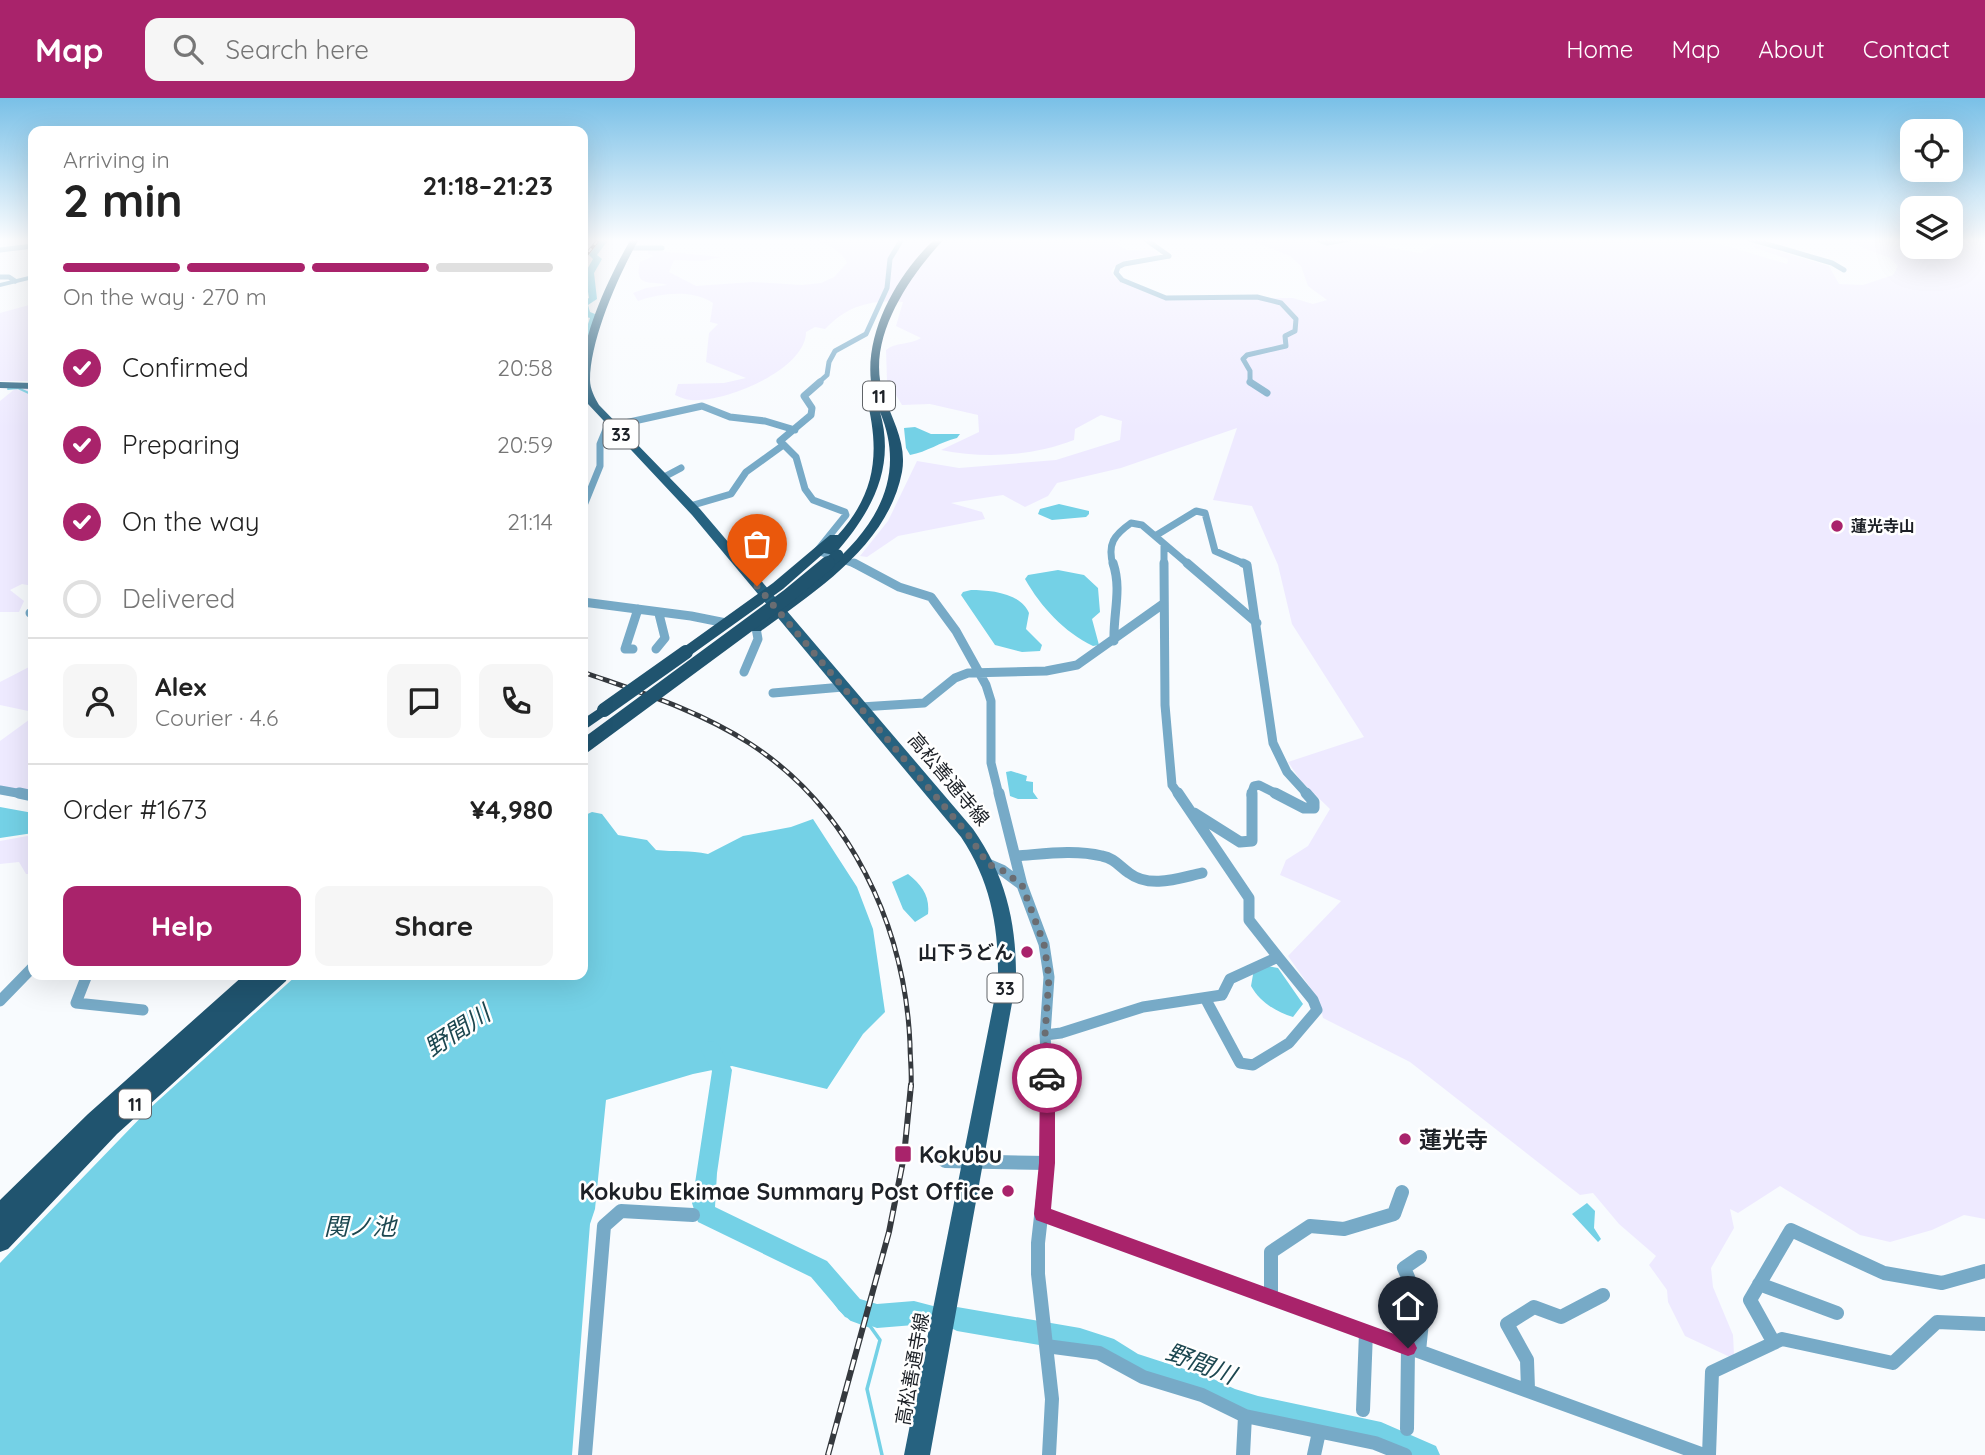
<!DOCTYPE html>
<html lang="en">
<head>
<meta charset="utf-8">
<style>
	body { margin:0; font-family:Quicksand,"Noto Sans JP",sans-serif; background:#f6f6f6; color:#222; height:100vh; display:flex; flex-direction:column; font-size:26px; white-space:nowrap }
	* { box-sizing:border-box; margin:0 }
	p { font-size:23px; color:#767676 }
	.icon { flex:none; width:38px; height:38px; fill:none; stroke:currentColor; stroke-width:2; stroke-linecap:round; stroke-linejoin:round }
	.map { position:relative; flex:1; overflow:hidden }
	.drawer { position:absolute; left:28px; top:28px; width:560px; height:854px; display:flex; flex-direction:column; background:#fff; border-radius:14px; box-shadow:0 7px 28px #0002 }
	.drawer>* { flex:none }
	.buttons { position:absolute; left:1900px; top:21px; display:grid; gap:14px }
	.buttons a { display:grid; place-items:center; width:63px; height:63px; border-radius:14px; background:#fff; box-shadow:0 7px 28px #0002; font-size:35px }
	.pin { position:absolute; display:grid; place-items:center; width:60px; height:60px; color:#fff; margin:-72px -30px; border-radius:50% 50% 50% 0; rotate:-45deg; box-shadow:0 0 7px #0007 }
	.pin .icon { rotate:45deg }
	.courier { position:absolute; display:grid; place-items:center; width:70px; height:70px; margin:-35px; border:5px solid #a9236b; border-radius:50%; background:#fff; color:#222; box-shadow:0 2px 9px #0007 }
	.summary em { font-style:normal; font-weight:800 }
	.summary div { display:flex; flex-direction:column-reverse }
	.summary { display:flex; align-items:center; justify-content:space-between; height:119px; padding:0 35px }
	h1 { font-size:46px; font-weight:800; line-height:52px }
	.bar { display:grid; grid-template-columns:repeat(4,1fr); gap:10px 7px; align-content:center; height:84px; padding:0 35px }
	.bar i { height:9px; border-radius:5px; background:#e0e0e0 }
	.bar .selected { background:#a9236b }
	.bar p { grid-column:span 4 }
	.line { display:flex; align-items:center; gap:18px; padding:0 35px; border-top:2px solid #e0e0e0 }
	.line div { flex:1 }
	.round { display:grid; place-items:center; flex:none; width:74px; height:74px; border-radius:14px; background:#f6f6f6 }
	ol { padding:0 35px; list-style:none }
	li { display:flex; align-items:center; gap:21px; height:77px }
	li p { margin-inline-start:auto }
	li .icon { padding:7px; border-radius:50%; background:#a9236b; color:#fff; stroke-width:4 }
	li:last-child { color:#767676 }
	li i { width:38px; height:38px; border:4px solid #e0e0e0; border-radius:50% }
	.primary-button { display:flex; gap:14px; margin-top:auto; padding:14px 35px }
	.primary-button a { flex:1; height:80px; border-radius:14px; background:#a9236b; color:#fff; font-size:28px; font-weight:800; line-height:80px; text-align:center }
	.primary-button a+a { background:#f6f6f6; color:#222 }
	header { display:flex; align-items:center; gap:42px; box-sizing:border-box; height:98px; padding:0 35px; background:#a9236b; color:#fff }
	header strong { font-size:33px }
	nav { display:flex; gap:38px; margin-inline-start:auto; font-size:24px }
	.search { width:490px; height:63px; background:#f6f6f6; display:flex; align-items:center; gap:18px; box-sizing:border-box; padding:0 24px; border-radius:14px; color:#767676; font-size:26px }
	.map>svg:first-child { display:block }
	.green { fill:#eeeaff }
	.water { fill:#74d1e6 }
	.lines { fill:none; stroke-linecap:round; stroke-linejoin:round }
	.stream-far1 { stroke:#74d1e6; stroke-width:2 }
	.stream { stroke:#74d1e6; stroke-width:3.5 }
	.river { fill:#74d1e6; fill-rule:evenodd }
	.minor-far4 { stroke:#77aac7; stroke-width:5 }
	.minor-far3 { stroke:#77aac7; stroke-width:7 }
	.minor-far2 { stroke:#77aac7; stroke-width:9 }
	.minor-far1 { stroke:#77aac7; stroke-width:11 }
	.minor { stroke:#77aac7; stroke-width:14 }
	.tertiary { fill:#77aac7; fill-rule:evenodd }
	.primary { fill:#266280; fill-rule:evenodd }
	.trunk { fill:#20546f; fill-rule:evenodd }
	.rail-far2-casing { stroke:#35393e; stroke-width:3.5 }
	.rail-far1-casing { stroke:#35393e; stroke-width:5 }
	.rail-casing { stroke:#35393e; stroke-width:6 }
	.rail-far2 { stroke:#fff; stroke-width:2; stroke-dasharray:4.5; stroke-linecap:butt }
	.rail-far1 { stroke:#fff; stroke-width:2.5; stroke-dasharray:7; stroke-linecap:butt }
	.rail { stroke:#fff; stroke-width:3.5; stroke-dasharray:11; stroke-linecap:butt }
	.trunk-bridge-far1 { stroke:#20546f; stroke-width:11 }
	.trunk-bridge { stroke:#20546f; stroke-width:14 }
	.route { fill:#a9236b }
	.done { stroke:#6a6d72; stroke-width:7; stroke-dasharray:0 12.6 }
	.poi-dot { fill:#a9236b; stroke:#fff; stroke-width:2.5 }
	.labels { text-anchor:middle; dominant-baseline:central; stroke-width:5; stroke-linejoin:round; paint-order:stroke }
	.far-poi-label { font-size:16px; font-weight:bold; fill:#1d2127; stroke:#fff; text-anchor:start }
	.shield { fill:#fff; stroke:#616468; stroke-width:2 }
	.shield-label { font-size:18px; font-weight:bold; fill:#1d2127 }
	.street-label { font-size:19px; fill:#1d2127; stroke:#fff }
	.poi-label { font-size:19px; font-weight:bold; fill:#1d2127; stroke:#fff; text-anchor:end }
	.near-poi-label { font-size:23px; font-weight:bold; fill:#1d2127; stroke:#fff; text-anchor:start }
	.near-water-label { font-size:24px; font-style:italic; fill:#1c4750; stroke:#fff }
</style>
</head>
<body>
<header>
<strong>Map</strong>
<div class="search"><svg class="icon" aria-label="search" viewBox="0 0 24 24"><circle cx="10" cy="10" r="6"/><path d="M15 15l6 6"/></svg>Search here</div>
<nav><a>Home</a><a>Map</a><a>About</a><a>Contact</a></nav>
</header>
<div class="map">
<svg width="1985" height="1357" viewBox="0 0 1985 1357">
	<rect width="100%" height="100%" fill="#f8fbfe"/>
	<path class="green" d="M794 141H1129L1120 143 1117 147C1136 158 1143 148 1158 154L1157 158C1141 160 1121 159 1111 173L1115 180 1164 202 1293 200 1313 206 1327 202 1308 188 1301 168 1290 158 1247 141H1338L1421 155 1437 146 1484 141H1703L1787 166 1788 161 1753 149 1761 148 1829 168 1839 186 1863 187 1893 177 1898 168 1890 160 1840 141H1913V149H1951V141H1985V1121L1964 1117 1932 1132 1890 1144 1860 1137 1780 1088 1738 1115 1730 1111 1734 1130 1711 1170 1713 1189 1733 1237 1734 1256 1730 1259 1685 1238 1668 1204 1667 1192 1649 1167 1656 1158 1619 1126 1593 1095 1580 1097 1410 964 1323 920 1319 902 1288 858 1341 803 1280 777 1286 762 1308 748 1330 711 1301 683 1288 664 1364 639 1292 526 1278 467 1252 408 1213 402 1237 330 1121 370 1057 385 1048 398 1025 409 1003 397 951 405 982 414 985 421 898 438 867 459 860 458 888 423 917 363 959 370 1056 362 1120 342 1122 323 1101 317 1075 331 1074 342C1033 358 985 361 941 352L979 334 978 317 930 306 902 307 887 282 886 252C895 244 910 247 921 240L896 228 903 204C870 202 849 207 825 231L815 229 806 234C806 272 724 305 691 302 686 302 680 299 675 297L678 286 724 285 746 280 706 264 709 235 718 226 710 224 713 205C693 191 660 195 638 203L633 195 646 190 667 187C653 182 633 191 640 164L654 158 647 155 649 152 721 159 703 163 674 162 669 174 696 188 753 184 802 187 821 185 834 179 847 165C838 145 814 143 794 141Z
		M33 206V283H0V215Z
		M16 290 19 293 18 291 33 290V488L22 486 10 492 24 503 19 514H0V303Z
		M33 567V614L0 607V584Z
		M33 619V688L28 692 0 690V643Z
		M33 737V776H26L19 764 0 766V743Z"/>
	<path class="water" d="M915 329 931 336H960L957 340C940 344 927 354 910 357L906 350 904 330Z
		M1059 406 1089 413V416L1086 419 1052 422 1038 416 1040 411Z
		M1058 472 1084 477 1098 490 1100 514 1092 521 1099 547 1093 548C1064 534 1041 509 1025 481L1028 477Z
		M971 492C990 492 1021 495 1029 515L1026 531 1042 547 1040 553 1022 554 995 547 961 497 963 494Z
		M1011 673 1027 678 1026 683 1033 684V694L1038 701H1018L1010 698 1006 674Z
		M0 709 33 715V735L0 740Z
		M592 714 602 716 618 737 647 742 656 752C674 754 690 752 708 756L743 738 791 729 813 721 857 789 873 831 885 914 863 936 827 991 732 968 693 976 606 1002 595 1111 590 1126 572 1357H0V1165L150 1010 297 877H583V718Z
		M908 776C922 787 930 798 928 816L915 824 903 811 892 784Z
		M1263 867 1278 870 1303 906 1293 919C1276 914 1260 904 1251 888L1254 871Z
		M1587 1105 1595 1113 1594 1130 1601 1141 1598 1144 1572 1116Z"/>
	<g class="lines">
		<path class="stream-far1" d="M8 291 18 290 33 297"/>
		<path class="stream" d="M808 1166 840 1211 851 1221 870 1228 880 1242 867 1291 882 1357"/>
		<path class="river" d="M601 141H609L597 157 602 161 594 175 597 201 588 207 590 214 600 218 590 249 585 252 583 251V241L590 220 583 218V203L589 200 585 175 593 161 589 157Z
			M711 943 718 946 732 972 717 1075 715 1109 827 1163 860 1201 877 1206 914 1203 937 1209 941 1217 937 1225 929 1229 914 1227 877 1230 845 1219 811 1179 698 1124 692 1105 712 973 701 952 704 946Z
			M957 1209 1080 1230 1114 1241 1138 1256 1209 1279 1235 1291 1258 1298 1381 1324 1436 1348 1440 1357H1397L1380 1349 1258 1324 1230 1314 1204 1302 1133 1278 1100 1260 1080 1254 957 1233 949 1229 945 1221 949 1213Z"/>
		<path class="minor-far4" d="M1145 141 1169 158
			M1316 141 1327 145 1350 141
			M1750 141 1832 165 1844 172
			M630 150H662
			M0 152 33 148
			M1169 158 1124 166 1118 169 1116 175 1122 182 1166 200 1257 199 1281 205 1296 221 1295 233 1285 238 1286 248 1247 257 1243 261 1250 273V285
			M0 179H9L15 183
			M818 285 827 277 829 264 835 253 866 236 887 190 890 161 902 141"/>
		<path class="minor-far3" d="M820 284 804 298 812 310 811 317 780 343 796 359 805 391 813 402 845 414 846 417 817 453 857 467
			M1250 284 1267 295
			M664 379 681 370
			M690 408 731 396 746 374 782 348
			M583 410 600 368V346L607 329 702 308 730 319 765 323 795 332
			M1155 438 1196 413 1205 415 1215 453 1247 467
			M1164 446V467
			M1113 467C1107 446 1114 437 1131 425L1142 427 1189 467"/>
		<path class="minor-far2" d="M854 465 899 489 931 499 956 533 986 587 991 603V665L999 697
			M1113 465C1122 492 1113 515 1114 543
			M1164 465 1165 607 1172 687 1179 697
			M1187 465 1257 525
			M1243 465 1247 467 1273 645 1287 674 1308 697
			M583 504 691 518 726 525
			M30 515H33
			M633 551H625L638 511
			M656 551 665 540 659 516
			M744 574 758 541 756 530
			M773 595 843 589
			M861 609 924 605 955 580 968 575 1046 573 1077 567 1163 506
			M0 692 28 697
			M1251 697 1254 688 1259 687 1279 697"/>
		<path class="minor-far1" d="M19 695 33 698
			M999 695 1022 787 1044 846 1049 879 1045 937 1048 989
			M1275 695 1304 710H1314V704L1306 695
			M1194 715 1240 744 1252 743V695
			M1016 758C1044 756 1074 751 1102 758 1114 760 1119 768 1129 775 1150 791 1179 780 1202 775
			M988 766 1002 772 1021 786
			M87 877 76 905 143 912
			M1205 900 1240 965 1253 967 1289 945 1317 912 1313 902 1278 859
			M0 903 33 869
			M1045 937 1061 935 1143 909 1222 897 1230 881 1278 859 1249 822V800L1178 695"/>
		<path class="minor" d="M1048 987 1047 1065 1038 1145V1176L1052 1301 1049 1357
			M945 1063 1047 1065
			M1042 1116 1704 1357
			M1759 1186 1837 1215
			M1271 1200V1154L1310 1128 1344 1131 1394 1116 1402 1094
			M1774 1245 1750 1202 1791 1132 1884 1175 1942 1185 1985 1173
			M1046 1248 1099 1255 1143 1279 1202 1297 1245 1318 1375 1345 1405 1357
			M1419 1253 1423 1214 1404 1170 1420 1159
			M1528 1291 1527 1262 1507 1226 1534 1209 1561 1219 1603 1197
			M1363 1312 1366 1234
			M1407 1331 1408 1250
			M585 1357 604 1128 621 1113 693 1117
			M1243 1357 1245 1318
			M1314 1357 1319 1334
			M1709 1357 1712 1274 1782 1241 1893 1265 1937 1224 1985 1226"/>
		<path class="tertiary" d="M33 177V181L0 189V185Z"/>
		<path class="primary" d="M631 141H639C619 176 590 241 590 282 590 291 595 300 599 307L700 411 973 731C1006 778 1017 826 1016 883L930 1357H904L998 883C999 830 991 784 961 739L692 417 588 306C566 264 609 179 631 141Z
			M0 284 33 285V291L0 290Z"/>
		<path class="trunk" d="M935 141H944C909 179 864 243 884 298 893 323 907 346 902 374 888 447 817 492 761 533H751L749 530 751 527C823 477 922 415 880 314 896 371 871 415 834 457L824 455 783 491 691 557H681L679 554 681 551 773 485 830 437H838C877 394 880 352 866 298L873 295C860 241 896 177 935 141Z
			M604 607 611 612 609 615 583 633V621Z
			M244 877H288L286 883 117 1036 8 1151 0 1154V1102L88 1016Z"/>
		<defs>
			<path id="rail-far2" d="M583 161 599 141"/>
			<path id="rail-far1" d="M583 574C639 594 698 612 749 645 850 710 905 828 910 946 910 960 912 975 911 989"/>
			<path id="rail" d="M828 1357 889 1134 904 1058 911 987"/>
		</defs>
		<use href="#rail-far2" class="rail-far2-casing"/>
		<use href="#rail-far1" class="rail-far1-casing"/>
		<use href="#rail" class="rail-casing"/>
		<use href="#rail-far2" class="rail-far2"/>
		<use href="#rail-far1" class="rail-far1"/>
		<use href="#rail" class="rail"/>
		<path class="trunk-bridge-far1" d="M826 467 838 457"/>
		<path class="trunk-bridge" d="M604 612 686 554
			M583 649 788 498 828 465"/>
	</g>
	<linearGradient id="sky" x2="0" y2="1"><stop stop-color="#79c0e7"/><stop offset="0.43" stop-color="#fcfdff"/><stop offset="1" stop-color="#fcfdff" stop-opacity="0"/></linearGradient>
	<rect width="1985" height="331" fill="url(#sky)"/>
	<path class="route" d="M1047 974 1055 980V1065L1051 1111 1408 1241 1414 1244 1417 1250 1414 1256 1408 1258 1036 1122 1034 1116 1039 1065 1040 980Z"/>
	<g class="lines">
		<path class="done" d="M757 488 967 735 988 766 1002 772 1022 787 1044 846 1049 879 1045 937 1047 980"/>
	</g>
	<g class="poi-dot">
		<circle cx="1837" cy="428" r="7"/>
		<circle cx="1027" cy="854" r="7"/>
		<circle cx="1405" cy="1041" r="7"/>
		<rect x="894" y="1047" width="18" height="18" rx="3.5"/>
		<circle cx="1008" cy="1093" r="7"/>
	</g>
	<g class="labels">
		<g class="far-poi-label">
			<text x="1851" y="428">蓮光寺山</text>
		</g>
		<g class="shield">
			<rect x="863" y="283.5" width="32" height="29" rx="5"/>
			<rect x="603.5" y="321.5" width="35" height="29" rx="5"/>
			<rect x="987.5" y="875.5" width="35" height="29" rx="5"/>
			<rect x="119" y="991.5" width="32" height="29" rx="5"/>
		</g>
		<g class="shield-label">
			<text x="879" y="298">11</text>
			<text x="621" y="336">33</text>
			<text x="1005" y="890">33</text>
			<text x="135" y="1006">11</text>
		</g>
		<g class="street-label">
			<text transform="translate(949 681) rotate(50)">高松善通寺線</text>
			<text transform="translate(912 1271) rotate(-80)">高松善通寺線</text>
		</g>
		<g class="poi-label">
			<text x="1013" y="854">山下うどん</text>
		</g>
		<g class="near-poi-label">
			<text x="1419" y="1041">蓮光寺</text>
			<text x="919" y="1056">Kokubu</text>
			<text x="994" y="1093" text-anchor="end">Kokubu Ekimae Summary Post Office</text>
		</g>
		<g class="near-water-label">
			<text transform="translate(457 932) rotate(-33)">野間川</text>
			<text x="360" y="1128">関ノ池</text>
			<text transform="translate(1201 1265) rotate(21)">野間川</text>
		</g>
	</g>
</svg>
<div class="buttons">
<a><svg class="icon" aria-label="locate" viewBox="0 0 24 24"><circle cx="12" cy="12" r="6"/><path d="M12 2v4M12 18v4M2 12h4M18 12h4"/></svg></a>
<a><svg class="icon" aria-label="layers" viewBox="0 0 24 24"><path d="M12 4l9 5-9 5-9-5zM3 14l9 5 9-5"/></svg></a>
</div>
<div class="pin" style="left:757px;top:488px;background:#ea580c"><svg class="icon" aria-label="bag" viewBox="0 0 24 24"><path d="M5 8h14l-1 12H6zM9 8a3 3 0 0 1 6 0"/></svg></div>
<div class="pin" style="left:1408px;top:1250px;background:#1f2937"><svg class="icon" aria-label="home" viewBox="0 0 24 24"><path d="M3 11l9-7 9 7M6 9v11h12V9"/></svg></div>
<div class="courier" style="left:1047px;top:980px"><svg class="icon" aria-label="car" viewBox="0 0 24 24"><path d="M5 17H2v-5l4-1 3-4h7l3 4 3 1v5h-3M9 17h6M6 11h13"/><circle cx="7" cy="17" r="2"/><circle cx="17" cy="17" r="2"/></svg></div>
<section class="drawer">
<div class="summary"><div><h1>2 min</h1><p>Arriving in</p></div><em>21:18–21:23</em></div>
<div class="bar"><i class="selected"></i><i class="selected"></i><i class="selected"></i><i></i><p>On the way · 270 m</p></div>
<ol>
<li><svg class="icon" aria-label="check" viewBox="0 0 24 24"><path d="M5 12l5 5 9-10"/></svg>Confirmed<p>20:58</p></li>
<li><svg class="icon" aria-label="check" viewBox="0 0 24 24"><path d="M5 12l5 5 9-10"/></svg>Preparing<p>20:59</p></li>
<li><svg class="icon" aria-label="check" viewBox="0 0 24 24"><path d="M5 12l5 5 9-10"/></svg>On the way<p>21:14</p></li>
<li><i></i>Delivered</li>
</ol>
<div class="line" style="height:126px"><a class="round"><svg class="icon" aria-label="person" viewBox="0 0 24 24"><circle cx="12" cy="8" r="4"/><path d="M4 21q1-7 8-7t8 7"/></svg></a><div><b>Alex</b><p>Courier · 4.6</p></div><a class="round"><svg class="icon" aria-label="chat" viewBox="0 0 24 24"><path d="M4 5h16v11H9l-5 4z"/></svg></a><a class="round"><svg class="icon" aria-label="phone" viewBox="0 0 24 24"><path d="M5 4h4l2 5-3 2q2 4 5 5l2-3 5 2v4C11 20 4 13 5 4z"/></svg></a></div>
<div class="line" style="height:91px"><div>Order #1673</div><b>¥4,980</b></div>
<div class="primary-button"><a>Help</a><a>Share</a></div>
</section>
</div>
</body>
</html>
